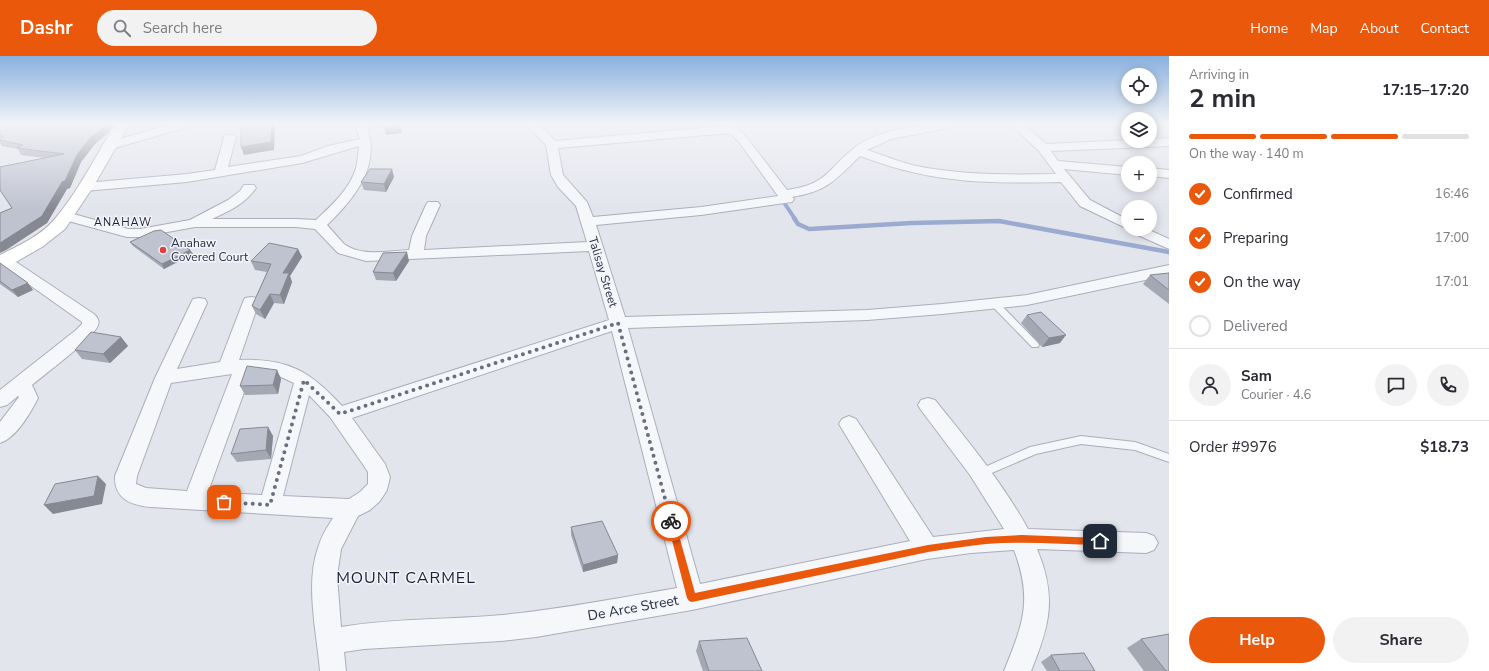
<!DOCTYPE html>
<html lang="en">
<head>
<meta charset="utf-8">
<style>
	body { margin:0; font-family:"Nunito Sans",sans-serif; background:#f2f2f3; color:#2b2b33; height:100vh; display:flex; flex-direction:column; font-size:15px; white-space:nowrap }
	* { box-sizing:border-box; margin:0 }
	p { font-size:13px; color:#7c7c81 }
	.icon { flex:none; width:22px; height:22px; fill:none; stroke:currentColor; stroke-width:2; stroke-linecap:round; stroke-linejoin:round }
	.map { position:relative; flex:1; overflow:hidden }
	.side { display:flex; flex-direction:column; background:#fff; width:320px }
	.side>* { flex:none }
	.controls { position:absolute; left:1121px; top:12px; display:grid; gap:8px }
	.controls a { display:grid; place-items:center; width:36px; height:36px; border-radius:50%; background:#fff; box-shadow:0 2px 10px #0003; font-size:20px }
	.pin { position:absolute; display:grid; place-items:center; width:34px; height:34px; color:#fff; margin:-17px; border-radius:8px; box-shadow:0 2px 6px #0006 }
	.courier { position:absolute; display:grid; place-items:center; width:40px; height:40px; margin:-20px; border:3px solid #ea580c; border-radius:50%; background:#fff; color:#222; box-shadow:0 1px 5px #0007 }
	.overview em { font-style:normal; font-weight:700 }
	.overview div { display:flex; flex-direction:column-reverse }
	.overview { display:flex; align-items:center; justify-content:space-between; height:68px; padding:0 20px }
	h1 { font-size:26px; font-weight:700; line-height:30px }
	.bar { display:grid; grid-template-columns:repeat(4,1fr); gap:6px 4px; align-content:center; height:48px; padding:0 20px }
	.bar i { height:5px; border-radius:3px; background:#e1e1e2 }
	.bar .selected { background:#ea580c }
	.bar p { grid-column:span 4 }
	.line { display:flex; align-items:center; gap:10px; padding:0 20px; border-top:1px solid #e1e1e2 }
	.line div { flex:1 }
	.round { display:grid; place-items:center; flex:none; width:42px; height:42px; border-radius:21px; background:#f2f2f3 }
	ol { padding:0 20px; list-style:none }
	li { display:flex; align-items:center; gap:12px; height:44px }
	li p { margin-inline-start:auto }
	li .icon { padding:4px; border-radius:50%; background:#ea580c; color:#fff; stroke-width:4 }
	li:last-child { color:#7c7c81 }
	li i { width:22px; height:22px; border:2px solid #e1e1e2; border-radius:50% }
	.button { display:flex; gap:8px; margin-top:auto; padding:8px 20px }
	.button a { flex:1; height:46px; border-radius:24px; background:#ea580c; color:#fff; font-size:16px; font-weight:700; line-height:46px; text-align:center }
	.button a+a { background:#f2f2f3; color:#2b2b33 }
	header { display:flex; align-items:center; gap:24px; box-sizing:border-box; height:56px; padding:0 20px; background:#ea580c; color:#fff }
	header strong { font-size:19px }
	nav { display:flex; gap:22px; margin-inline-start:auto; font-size:14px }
	.search { width:280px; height:36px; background:#f2f2f3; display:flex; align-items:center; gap:10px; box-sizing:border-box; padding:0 14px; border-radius:22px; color:#7c7c81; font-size:15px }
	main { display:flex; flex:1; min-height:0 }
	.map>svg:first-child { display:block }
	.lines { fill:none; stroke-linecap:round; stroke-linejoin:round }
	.stream-far1 { stroke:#9babd0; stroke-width:4 }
	.stream { stroke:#9babd0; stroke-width:4.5 }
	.lane-casing { stroke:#abaebb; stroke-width:2 }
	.street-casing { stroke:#abaebb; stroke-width:2 }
	.secondary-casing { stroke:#abaebb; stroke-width:2 }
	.lane { fill:#f6f7fa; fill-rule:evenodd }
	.street { fill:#f6f7fa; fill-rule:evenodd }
	.secondary { fill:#fff; fill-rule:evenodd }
	.wall { fill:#a4a8b3 }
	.shaded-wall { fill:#868892 }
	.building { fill:#bfc3d0; stroke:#868892 }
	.route { fill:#ea580c }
	.done { stroke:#696e81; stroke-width:4; stroke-dasharray:0 7.2 }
	.poi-dot { fill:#de403c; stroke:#f3f5f9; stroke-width:1.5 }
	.labels { text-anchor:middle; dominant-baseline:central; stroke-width:3; stroke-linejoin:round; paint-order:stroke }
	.far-neighbourhood-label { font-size:11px; letter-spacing:1px; fill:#1b1f38; stroke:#f3f5f9 }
	.poi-label { font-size:12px; fill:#282e47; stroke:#f3f5f9; text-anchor:start }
	.street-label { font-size:12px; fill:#282e47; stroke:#f3f5f9 }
	.near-street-label { font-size:14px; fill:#282e47; stroke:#f3f5f9 }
	.near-neighbourhood-label { font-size:16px; letter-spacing:1px; fill:#1b1f38; stroke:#f3f5f9 }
</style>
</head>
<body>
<header>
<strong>Dashr</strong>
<div class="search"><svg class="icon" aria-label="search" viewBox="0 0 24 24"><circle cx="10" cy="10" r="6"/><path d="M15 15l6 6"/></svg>Search here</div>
<nav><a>Home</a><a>Map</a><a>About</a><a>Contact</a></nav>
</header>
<main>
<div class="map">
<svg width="1169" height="615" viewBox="0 0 1169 615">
	<rect width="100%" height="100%" fill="#e3e5ed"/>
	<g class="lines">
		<path class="stream-far1" d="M783 145 795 163"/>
		<path class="stream" d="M794 162 798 168 809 173 912 167 999 165 1169 196"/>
		<defs>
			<path id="lane" d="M995 245 998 246 1038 287 1039 289 1038 291H1032L992 250 991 248 992 246Z
				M1081 380 1135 386 1169 398V406L1135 394 1081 388 1036 398 980 422 976 421 975 418 976 415 1030 391Z"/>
			<path id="street" d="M177 67H196L194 69 108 94 104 93 102 90 104 87Z
				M354 67H389L387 69 367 72C381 111 353 144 327 169 333 175 338 182 344 188 362 201 388 195 409 194L412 180 426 149 428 146H438L440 149 426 180 424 194 587 186 576 150 558 131 551 119 546 89 525 67H538L555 85 724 70 721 67H733L747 82 787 134C827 128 825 116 853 93 877 72 928 67 959 67L957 69 948 72 891 83 867 94C883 99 899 106 916 110 962 119 1009 119 1056 118L1039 95 1009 67H1022L1046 88 1128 84 1150 85V83L1169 82V90L1051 95 1058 105 1128 111V119L1064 113 1090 144 1128 164V173L1080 150 1061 126C1011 127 961 128 912 116 894 112 877 106 860 100 835 124 828 135 792 141L794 143 792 146 701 159 596 169 625 261 867 254 942 248 1027 239 1169 209V219L1027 249 942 258 867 264 628 272 700 528 910 485 839 368 842 363 849 360 856 363 933 481 1004 473 970 419 921 354 918 349 921 344 928 342 935 344C968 385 1002 426 1028 473L1146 477 1154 480 1158 487 1154 494 1146 497 1037 493C1057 541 1050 569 1031 615H1004C1023 568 1033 544 1014 494L971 497 927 503 692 554 536 581 501 585 364 593 344 596 346 615H320C317 578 305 528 318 492 321 481 327 471 333 462L151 451C131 449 114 443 115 420L155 322 191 247 193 243 199 242 205 243 207 247 177 313 220 306 243 246 245 242 251 241 257 242 259 246 239 304C288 302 310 315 342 350L609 264 589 195 366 205 338 197 315 173 296 171H195L140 181H127L61 163 59 160 61 157 66 156 128 173H140L190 164 228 144 240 135 244 129H254L256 132C245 148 229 155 212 163H296L316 164C331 150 350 133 356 112 358 105 358 97 359 90L302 107 187 126 85 135 80 134 79 131 80 128 85 127 187 118 215 114 224 81 226 79H234L236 81 228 111 301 100 328 90 360 83ZM730 77 739 86 778 140 701 151 593 161 587 146 563 119 558 92ZM612 275 677 532C619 542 561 553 502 559 449 564 394 562 341 571L337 520 341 493 358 460 370 454 380 445 387 434 390 421 385 408 352 362ZM251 317 279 320 294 327 262 439 208 436ZM232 318 187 435 146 432 136 428 137 420 171 327ZM309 339 330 361 362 407 368 416V428L360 436 349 443 283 440Z
				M1150 112 1169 114V122L1150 120Z
				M1129 173H1147L1169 183V193L1131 176Z
				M5 200 10 202 94 258C97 261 100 265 98 269 95 281 44 319 32 329L38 342C31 356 16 382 0 387V366L19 341 18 340 7 349 0 351V334L76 274 82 268V266L0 208V202Z"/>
			<path id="secondary" d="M116 67H130L93 131 65 173 42 191 7 211 0 213V199C18 190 40 180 53 165 77 138 97 98 116 67Z"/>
		</defs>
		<use href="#lane" class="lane-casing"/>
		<use href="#street" class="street-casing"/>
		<use href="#secondary" class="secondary-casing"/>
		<use href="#lane" class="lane"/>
		<use href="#street" class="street"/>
		<use href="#secondary" class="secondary"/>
	</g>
	<path class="wall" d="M0 67H114L108 77 95 88 81 106 70 132 67 133 47 167 6 194 12 152 45 102 21 99 18 93 2 90 0 87Z
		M394 121 386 136 364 134 361 126Z
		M130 186 190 194 193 198 164 213 133 190Z
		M298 193 302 201 290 220 292 226 284 248 274 247 265 263 256 258 252 250 267 216 255 214 251 205Z
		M409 205 396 225 376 224 373 216Z
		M0 207 33 234 18 241 0 228Z
		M1169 217V248L1143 228 1150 219Z
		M1027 259 1060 287 1042 291 1021 267Z
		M121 281 128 290 110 307 82 303 75 294Z
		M277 314 281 323 278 338 245 339 240 330Z
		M268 371 273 380 271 403 237 406 231 398Z
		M571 471 618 499 617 507 583 516 571 479Z
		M1141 583 1169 615H1144L1127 592Z
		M699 585 762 615H703L696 595Z
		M1051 599 1095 615H1047L1041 606Z"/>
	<path class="shaded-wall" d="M107 67H114L108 77 95 88 81 106 70 132 67 133 47 167 6 194 0 197V187L77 99 91 81Z
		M272 67H275L274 94 244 99 241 91Z
		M401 71 402 77 386 79 384 72Z
		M392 113 394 121 386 136 384 128Z
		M298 193 302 201 290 220 292 226 284 248 280 239 283 217Z
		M190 194 193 198 164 213 162 208Z
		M407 196 409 205 396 225 393 217Z
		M28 227 33 234 18 241 12 234Z
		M270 238 274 247 265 263 260 254Z
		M1066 279 1060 287 1042 291 1049 282Z
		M121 281 128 290 110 307 103 298Z
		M277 314 281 323 278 338 273 329Z
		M268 371 273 380 271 403 266 394Z
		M98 420 106 428 102 448 53 458 44 449Z
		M618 499 617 507 583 516V509Z"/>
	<path class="building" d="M0 67H107L105 71 91 81 77 99 65 125 62 126 42 160 0 187V157L12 152 0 134V111L64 98 17 92 23 89 0 84V82L4 81 0 79Z
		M241 67H272L271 86 241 91Z
		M382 67H399L401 71 384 72Z
		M370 113H392L384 128 361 126Z
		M161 174 190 194 162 208 130 186 154 175Z
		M269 187 298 193 283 217H289L280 239 270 238 260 254 252 250 271 208 251 205Z
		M407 196 393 217 373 216 383 197Z
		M0 207 28 227 12 234 0 225Z
		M1169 217V234L1150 219Z
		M1041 256 1066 279 1049 282 1027 259Z
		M91 276 121 281 103 298 75 294Z
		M247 310 277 314 273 329 240 330Z
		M268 371 266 394 231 398 240 373Z
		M98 420 94 440 44 449 55 428Z
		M602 465 618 499 583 509 571 471Z
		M1169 578V615H1166L1141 583Z
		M747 582 762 615H709L699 585Z
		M1084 597 1095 615H1060L1051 599Z"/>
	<linearGradient id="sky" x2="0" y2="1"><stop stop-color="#89b0de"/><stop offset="0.44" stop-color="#f2f3f7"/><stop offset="1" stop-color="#f2f3f7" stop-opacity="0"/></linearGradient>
	<rect width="1169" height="153" fill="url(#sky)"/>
	<path class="route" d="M671 462 675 465 695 537 928 489 986 481 1022 479 1100 482 1104 485 1100 489C1062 488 1023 485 986 488 966 490 947 493 928 496L692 546 689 545 687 542 667 465Z"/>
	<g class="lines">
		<path class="done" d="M224 446 270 449 304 324 340 358 618 267 671 465"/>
	</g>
	<circle class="poi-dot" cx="163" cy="194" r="4"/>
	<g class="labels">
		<g class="far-neighbourhood-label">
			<text x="123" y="166">ANAHAW</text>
		</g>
		<g class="poi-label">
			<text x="171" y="187">Anahaw<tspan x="171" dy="14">Covered Court</tspan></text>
		</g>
		<g class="street-label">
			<text transform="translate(603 216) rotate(73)">Talisay Street</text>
		</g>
		<g class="near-street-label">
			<text transform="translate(633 552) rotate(-10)">De Arce Street</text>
		</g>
		<g class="near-neighbourhood-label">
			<text x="406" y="522">MOUNT CARMEL</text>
		</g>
	</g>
</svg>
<div class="controls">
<a><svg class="icon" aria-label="locate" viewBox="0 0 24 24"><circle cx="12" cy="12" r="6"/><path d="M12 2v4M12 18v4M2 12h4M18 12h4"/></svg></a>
<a><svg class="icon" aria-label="layers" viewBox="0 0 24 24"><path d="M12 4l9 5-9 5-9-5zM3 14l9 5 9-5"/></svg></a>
<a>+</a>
<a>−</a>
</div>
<div class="pin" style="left:224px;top:446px;background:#ea580c"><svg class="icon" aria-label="bag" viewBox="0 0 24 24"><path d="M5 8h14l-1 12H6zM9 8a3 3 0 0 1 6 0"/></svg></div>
<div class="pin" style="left:1100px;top:485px;background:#1f2937"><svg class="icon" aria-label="home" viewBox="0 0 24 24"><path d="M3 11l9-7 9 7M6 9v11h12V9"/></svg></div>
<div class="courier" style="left:671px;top:465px"><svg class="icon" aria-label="bike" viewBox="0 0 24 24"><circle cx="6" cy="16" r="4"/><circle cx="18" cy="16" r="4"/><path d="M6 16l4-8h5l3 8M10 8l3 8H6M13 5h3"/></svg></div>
</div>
<section class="side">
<div class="overview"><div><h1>2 min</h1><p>Arriving in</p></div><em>17:15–17:20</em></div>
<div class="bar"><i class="selected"></i><i class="selected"></i><i class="selected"></i><i></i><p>On the way · 140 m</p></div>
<ol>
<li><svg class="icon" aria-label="check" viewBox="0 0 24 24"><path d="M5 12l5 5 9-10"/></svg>Confirmed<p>16:46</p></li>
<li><svg class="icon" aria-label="check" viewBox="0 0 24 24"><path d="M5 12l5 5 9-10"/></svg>Preparing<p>17:00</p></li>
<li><svg class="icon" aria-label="check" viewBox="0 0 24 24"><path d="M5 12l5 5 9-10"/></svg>On the way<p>17:01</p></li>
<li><i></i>Delivered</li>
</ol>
<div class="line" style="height:72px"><a class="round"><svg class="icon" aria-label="person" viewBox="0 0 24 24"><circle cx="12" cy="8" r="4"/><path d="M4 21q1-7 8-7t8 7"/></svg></a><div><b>Sam</b><p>Courier · 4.6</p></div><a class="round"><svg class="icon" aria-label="chat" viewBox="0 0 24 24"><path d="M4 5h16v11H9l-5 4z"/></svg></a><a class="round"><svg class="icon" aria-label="phone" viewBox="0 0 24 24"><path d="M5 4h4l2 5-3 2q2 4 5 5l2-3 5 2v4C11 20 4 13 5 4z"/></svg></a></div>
<div class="line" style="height:52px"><div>Order #9976</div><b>$18.73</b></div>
<div class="button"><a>Help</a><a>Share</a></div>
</section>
</main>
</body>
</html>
